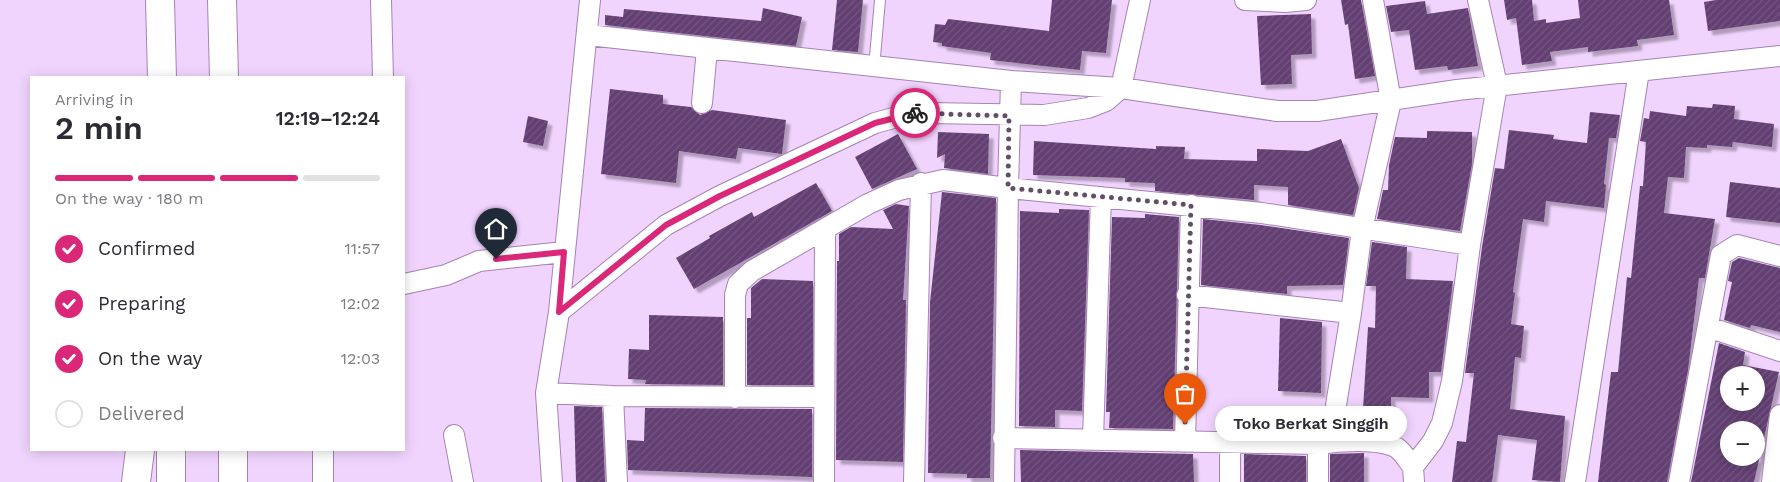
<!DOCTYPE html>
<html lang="en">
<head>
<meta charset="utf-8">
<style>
	body { margin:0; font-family:"Work Sans",sans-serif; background:#f7f7f7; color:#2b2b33; height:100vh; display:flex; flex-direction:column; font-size:19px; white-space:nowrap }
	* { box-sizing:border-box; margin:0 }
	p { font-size:16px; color:#7c7c81 }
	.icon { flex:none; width:28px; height:28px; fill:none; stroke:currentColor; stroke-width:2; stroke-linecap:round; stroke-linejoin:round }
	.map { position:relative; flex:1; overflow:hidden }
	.drawer { position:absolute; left:30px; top:76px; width:375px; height:375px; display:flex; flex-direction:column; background:#fff; border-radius:0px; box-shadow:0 2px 12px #0003 }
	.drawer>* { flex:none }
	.controls { position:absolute; left:1720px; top:366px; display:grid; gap:10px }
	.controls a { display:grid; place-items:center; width:45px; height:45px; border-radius:50%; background:#fff; box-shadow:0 2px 12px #0003; font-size:25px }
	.pin { position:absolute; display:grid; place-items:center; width:42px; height:42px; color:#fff; margin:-51px -21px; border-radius:50% 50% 50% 0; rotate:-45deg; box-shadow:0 0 5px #0007 }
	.pin .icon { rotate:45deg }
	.courier { position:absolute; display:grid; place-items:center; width:50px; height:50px; margin:-25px; border:4px solid #db2777; border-radius:50%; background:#fff; color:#222; box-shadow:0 1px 6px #0007 }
	.bubble { position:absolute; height:35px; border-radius:18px; background:#fff; box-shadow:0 2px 12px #0003; font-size:16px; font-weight:600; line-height:35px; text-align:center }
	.overview em { font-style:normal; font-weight:600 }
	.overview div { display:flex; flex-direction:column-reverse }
	.overview { display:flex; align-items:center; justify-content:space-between; height:85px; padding:0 25px }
	h1 { font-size:32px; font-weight:600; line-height:38px }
	.bar { display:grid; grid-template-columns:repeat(4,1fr); gap:8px 5px; align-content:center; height:60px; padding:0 25px }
	.bar i { height:6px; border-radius:4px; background:#e1e1e2 }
	.bar .selected { background:#db2777 }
	.bar p { grid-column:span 4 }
	ol { padding:0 25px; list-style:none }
	li { display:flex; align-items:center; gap:15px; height:55px }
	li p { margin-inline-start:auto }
	li .icon { padding:5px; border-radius:50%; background:#db2777; color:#fff; stroke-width:4 }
	li:last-child { color:#7c7c81 }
	li i { width:28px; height:28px; border:2px solid #e1e1e2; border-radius:50% }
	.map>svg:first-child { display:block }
	.building { fill:url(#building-hatch); fill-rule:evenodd; filter:url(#shadow) }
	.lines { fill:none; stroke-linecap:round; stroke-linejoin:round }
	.service-casing { stroke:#a583b3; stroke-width:12 }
	.minor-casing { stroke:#a583b3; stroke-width:22 }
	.motorway-casing { stroke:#a583b3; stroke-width:30 }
	.service { stroke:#fff; stroke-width:10 }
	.minor { stroke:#fff; stroke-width:20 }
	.motorway { stroke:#fff; stroke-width:28 }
	.done { stroke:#614f68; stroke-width:5; stroke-dasharray:0 9 }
	.route { stroke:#db2777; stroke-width:6 }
</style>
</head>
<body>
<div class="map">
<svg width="1780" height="482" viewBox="0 0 1780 482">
	<defs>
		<pattern id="building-hatch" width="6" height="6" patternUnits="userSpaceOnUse" patternTransform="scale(1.25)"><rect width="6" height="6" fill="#643f73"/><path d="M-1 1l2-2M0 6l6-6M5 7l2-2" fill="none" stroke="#755781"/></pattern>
		<filter id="shadow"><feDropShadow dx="4.5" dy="4.5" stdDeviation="1" flood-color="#0004"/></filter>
	</defs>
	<rect width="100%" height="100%" fill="#f1d4fe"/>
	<path class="building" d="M837 0H863L858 52 832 50Z
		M1052 0H1112L1106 53 1082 51 1080 70 990 60 991 53 942 46V43L933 42 935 24 945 25 948 19 1049 31Z
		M1341 0H1361L1375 76 1355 79 1348 24 1345 25Z
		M1504 0H1532L1534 21 1546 19V23L1580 18 1578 0H1669L1674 35 1637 40 1638 46 1588 52V47L1550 52 1552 61 1522 65 1516 18 1507 20Z
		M1716 0H1780V21L1708 31 1704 2Z
		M1425 1 1427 14 1468 8 1478 66 1448 70 1447 66 1415 70 1409 30 1391 32 1386 6Z
		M763 8 802 17 796 46 605 25V15L623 17 624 9 761 21Z
		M1311 14 1312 54 1291 55 1292 84 1261 85 1257 16Z
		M610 89 663 95V104L691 107 700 115 712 110 786 120 782 154 738 148 736 159 679 151 676 183 601 174Z
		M1713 104 1735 106 1734 119 1774 124 1772 147 1733 142 1732 147 1707 145V148L1686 147 1684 178 1668 177 1664 213 1715 219 1705 278H1699L1688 370 1667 482H1598L1611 372H1618L1627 277 1631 278 1640 186H1643L1646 142 1640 141 1644 118 1649 119 1650 111 1686 116 1687 106 1712 108Z
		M1590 112 1620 115 1616 138H1609L1604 184 1606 185 1604 208 1546 201 1544 222 1523 219 1513 292 1515 293 1511 324 1524 326 1521 358 1515 357 1510 409 1565 416 1560 482 1532 480 1537 440 1498 435 1492 482H1452L1457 441 1466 442 1470 408 1474 373H1465L1482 247 1495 168 1504 169 1509 130 1554 135 1553 139 1587 143Z
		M528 116 548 121 543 146 523 142Z
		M1427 131 1472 132V164L1460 231 1377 219 1383 190H1388L1389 165 1395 137 1427 138Z
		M938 132 989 134 988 174 944 168 945 154 937 158Z
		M898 134 917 169 872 189 855 157Z
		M1341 139 1359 188 1353 215 1288 205V187L1254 185V200L1155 191V183L1125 182V178L1033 175 1034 141 1156 149V146L1185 147 1184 159 1257 161V149L1308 151Z
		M1730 182 1780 188V223L1726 217Z
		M816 183 832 211 694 289 676 258 710 238 709 236 752 212 754 217Z
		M942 192 996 198 990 478H967V474L928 473 930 302Z
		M896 204 909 206 903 300H906L903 462 836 460 837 261H839V234L851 227 893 229 883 210Z
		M1059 209 1089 210 1082 411 1055 410V427L1019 426 1020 211 1059 213Z
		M1145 214 1179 217 1173 429 1109 428 1110 412H1106L1112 217 1145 218Z
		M1203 219 1261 225 1349 238 1343 285 1287 286V294L1201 285Z
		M1372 242 1407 247 1406 279 1453 281 1441 372H1429V398L1391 397V410L1363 409 1368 327 1375 328 1376 286H1366Z
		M1739 258 1780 268V332L1751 325 1750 328 1724 320 1732 282 1728 281 1732 262Z
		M762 279 813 281V385H747V318H751V288Z
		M649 315 723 317V385L645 384 646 380 628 379 629 349 649 350Z
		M1280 318 1322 322 1321 393 1278 391Z
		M1719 343 1745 352 1743 365 1779 372 1754 482H1691ZM1729 375H1756V402H1729ZM1729 430H1756V458H1729Z
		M574 406 602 407 605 482H576Z
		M645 408 812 409V477L628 470 627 440 644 441Z
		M1020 450 1193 454 1194 482H1021Z
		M1364 453V482H1330V454Z
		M1244 454 1306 456V482H1244Z"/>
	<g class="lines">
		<defs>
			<path id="service" d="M874 68 880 0"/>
			<path id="minor" d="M381 0 383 78
				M1245 0 1285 2 1306 0
				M588 35 1011 81
				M702 103 707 49
				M404 284 446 275 479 261 564 252
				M1187 295 1351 313 1362 229 1391 101 1373 0
				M559 312 666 225 720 196 875 123 908 114 928 113 1044 115 1088 108 1106 101 1121 88 1140 0
				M1708 327 1780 351
				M546 393 613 396
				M735 398V295L738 284 752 271 868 204 899 190 943 180 1008 188 1011 81 1121 88 1277 111H1317L1457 90 1780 56
				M454 435 463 482
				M1003 438 1318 444C1338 441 1379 438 1397 448 1403 452 1408 461 1413 467
				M1093 439 1101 197
				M1185 442 1191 205
				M1330 442 1351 313
				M1230 443V482
				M323 450V482
				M552 482 546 393 559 312 590 0
				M617 482 613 396 824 397
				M824 482 825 231
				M914 482 921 183
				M1004 482 1008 188 1262 213 1470 245
				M1318 482V444
				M1414 482 1413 467 1433 441 1442 423 1452 381 1470 245 1497 85 1478 0
				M1575 482 1639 71
				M1679 482 1721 255 1737 245 1780 256
				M1772 482 1780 415"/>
			<path id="motorway" d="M160 0 162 78
				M222 0 224 78
				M171 450V482
				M233 450V482
				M136 482 140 450"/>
		</defs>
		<use href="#service" class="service-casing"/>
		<use href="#minor" class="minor-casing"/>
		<use href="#motorway" class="motorway-casing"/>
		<use href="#service" class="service"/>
		<use href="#minor" class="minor"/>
		<use href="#motorway" class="motorway"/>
	</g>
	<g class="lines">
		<path class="done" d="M915 113 1009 116 1008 188 1191 205 1185 424"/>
		<path class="route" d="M496 259 564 252 559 312 666 225 720 196 875 123 915 113"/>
	</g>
</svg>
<div class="controls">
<a>+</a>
<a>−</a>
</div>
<div class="pin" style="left:1185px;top:424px;background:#ea580c"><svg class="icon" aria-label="bag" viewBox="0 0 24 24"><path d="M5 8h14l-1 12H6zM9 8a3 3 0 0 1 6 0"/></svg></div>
<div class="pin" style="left:496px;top:259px;background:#1f2937"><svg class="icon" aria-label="home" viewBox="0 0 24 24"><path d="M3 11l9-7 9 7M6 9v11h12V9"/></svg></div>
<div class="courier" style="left:915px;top:113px"><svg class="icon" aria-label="bike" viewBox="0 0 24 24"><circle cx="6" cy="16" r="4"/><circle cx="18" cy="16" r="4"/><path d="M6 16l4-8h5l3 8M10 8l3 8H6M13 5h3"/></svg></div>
<div class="bubble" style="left:1215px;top:406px;width:192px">Toko Berkat Singgih</div>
<section class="drawer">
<div class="overview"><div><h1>2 min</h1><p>Arriving in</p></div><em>12:19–12:24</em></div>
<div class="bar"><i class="selected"></i><i class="selected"></i><i class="selected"></i><i></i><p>On the way · 180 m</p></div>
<ol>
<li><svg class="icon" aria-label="check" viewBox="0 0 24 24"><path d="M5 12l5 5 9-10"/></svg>Confirmed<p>11:57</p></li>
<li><svg class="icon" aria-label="check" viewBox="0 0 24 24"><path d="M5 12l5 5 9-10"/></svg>Preparing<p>12:02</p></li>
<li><svg class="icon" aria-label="check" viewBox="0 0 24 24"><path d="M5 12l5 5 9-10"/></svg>On the way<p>12:03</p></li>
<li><i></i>Delivered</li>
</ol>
</section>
</div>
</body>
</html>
